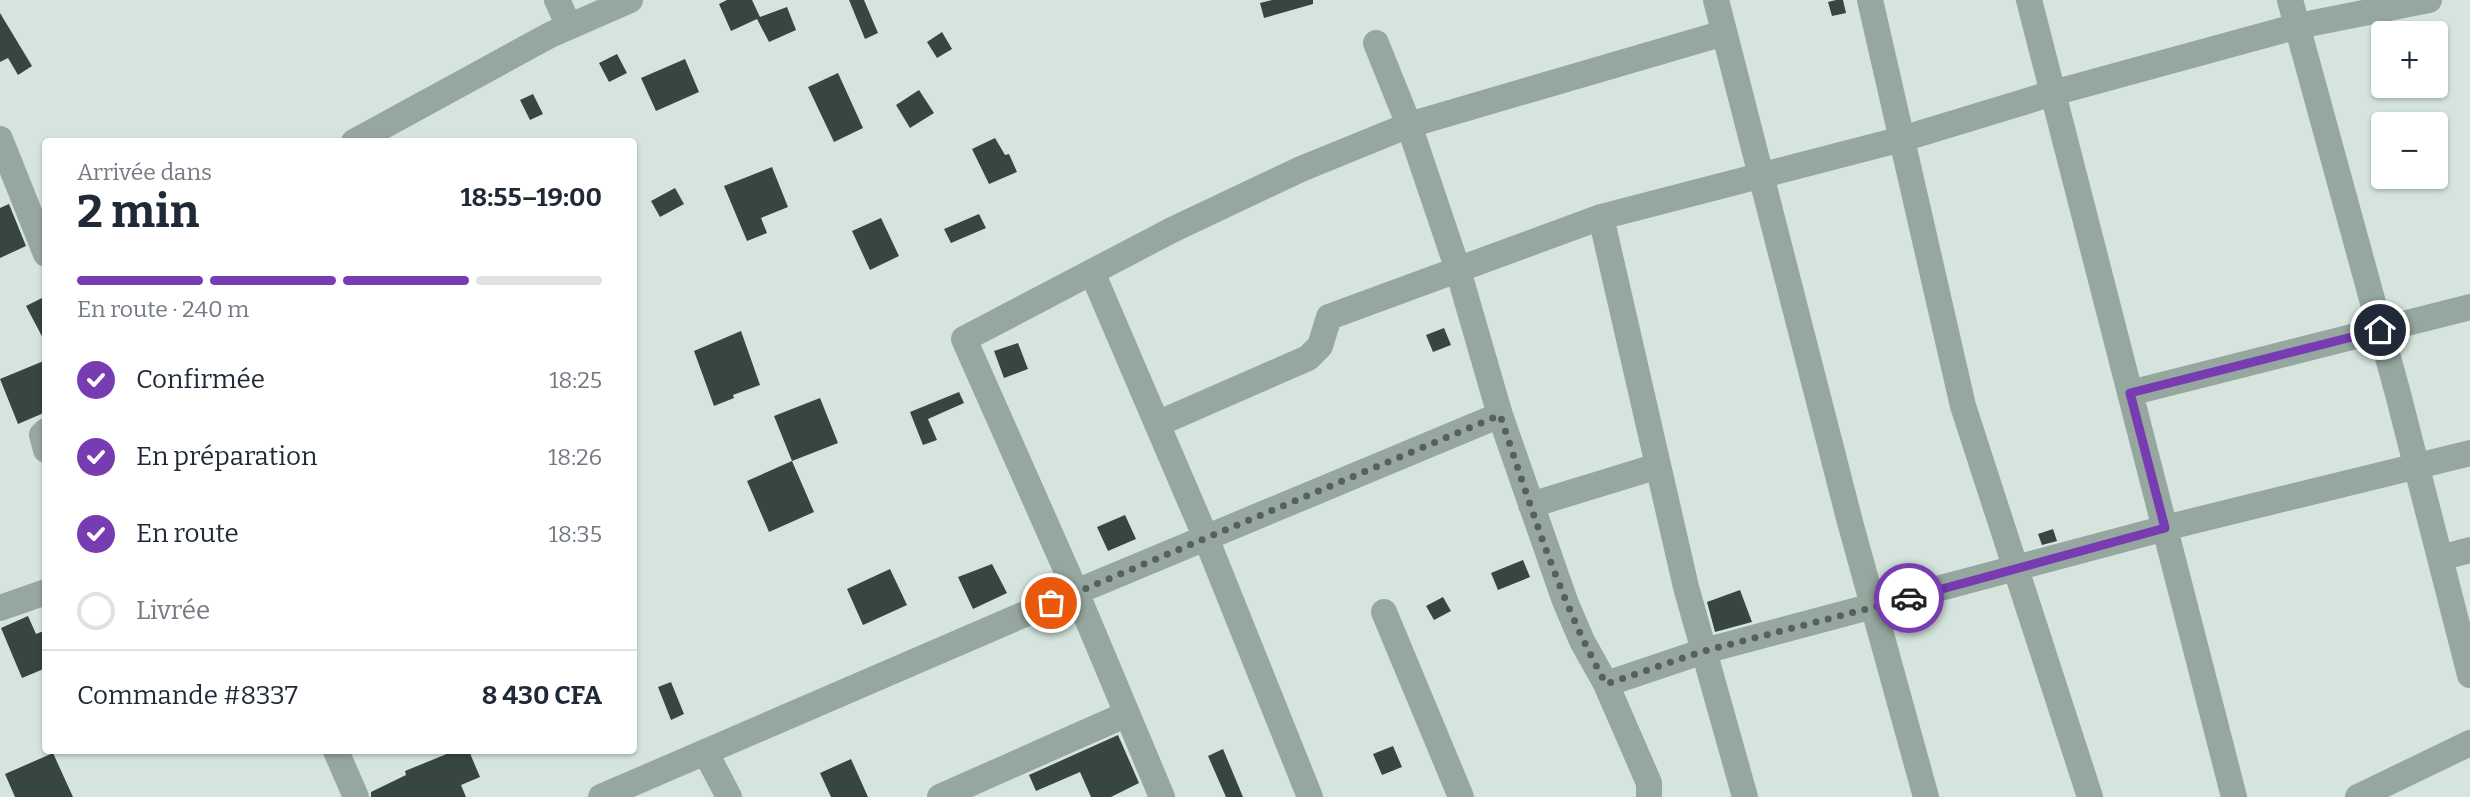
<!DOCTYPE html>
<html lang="fr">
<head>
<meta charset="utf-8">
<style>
	body { margin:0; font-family:Bitter,serif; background:#f6f6f7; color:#1f2937; height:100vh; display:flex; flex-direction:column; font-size:26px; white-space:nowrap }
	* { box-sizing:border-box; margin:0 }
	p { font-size:23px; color:#747a83 }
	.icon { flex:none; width:38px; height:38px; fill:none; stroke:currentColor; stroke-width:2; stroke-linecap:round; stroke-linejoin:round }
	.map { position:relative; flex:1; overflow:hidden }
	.drawer { position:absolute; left:42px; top:138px; width:595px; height:616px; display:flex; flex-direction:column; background:#fff; border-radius:7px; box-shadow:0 2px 5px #0004 }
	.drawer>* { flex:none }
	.tools { position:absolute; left:2371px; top:21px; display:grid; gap:14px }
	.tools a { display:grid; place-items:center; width:77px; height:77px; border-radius:7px; background:#fff; box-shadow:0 2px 5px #0004; font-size:35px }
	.pin { position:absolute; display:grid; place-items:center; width:60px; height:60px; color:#fff; margin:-30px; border:4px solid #fff; border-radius:50%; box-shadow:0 2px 7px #0007 }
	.courier { position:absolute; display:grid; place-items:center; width:70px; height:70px; margin:-35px; border:5px solid #773cb1; border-radius:50%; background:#fff; color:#222; box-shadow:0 2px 9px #0007 }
	.summary em { font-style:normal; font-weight:700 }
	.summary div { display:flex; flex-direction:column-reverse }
	.summary { display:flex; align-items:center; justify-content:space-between; height:119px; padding:0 35px }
	h1 { font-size:46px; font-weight:700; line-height:52px }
	.bar { display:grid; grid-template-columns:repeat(4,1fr); gap:10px 7px; align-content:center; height:84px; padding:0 35px }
	.bar i { height:9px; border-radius:5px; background:#e0e1e3 }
	.bar .active { background:#773cb1 }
	.bar p { grid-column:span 4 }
	.line { display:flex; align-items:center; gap:18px; padding:0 35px; border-top:2px solid #e0e1e3 }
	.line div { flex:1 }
	ol { padding:0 35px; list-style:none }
	li { display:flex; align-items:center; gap:21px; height:77px }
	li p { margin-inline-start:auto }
	li .icon { padding:7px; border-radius:50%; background:#773cb1; color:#fff; stroke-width:4 }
	li:last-child { color:#747a83 }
	li i { width:38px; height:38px; border:4px solid #e0e1e3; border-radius:50% }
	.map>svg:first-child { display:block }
	.building { fill:#384640 }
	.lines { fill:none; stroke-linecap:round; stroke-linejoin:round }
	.minor { stroke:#95a79e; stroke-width:26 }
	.done { stroke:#57605c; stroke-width:7; stroke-dasharray:0 12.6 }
	.route { stroke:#773cb1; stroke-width:9 }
</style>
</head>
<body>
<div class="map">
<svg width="2470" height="797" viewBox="0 0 2470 797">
	<rect width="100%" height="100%" fill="#d5e5dd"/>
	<path class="building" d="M727 0H752L760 17 787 7 796 30 769 42 757 19 731 31 719 4Z
		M849 0H864L878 33 865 39Z
		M1272 0H1313V4L1264 18 1260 3Z
		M1836 0H1843L1846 13 1832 16 1828 2Z
		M0 13 32 66 18 75 8 58 0 62Z
		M942 32 952 49 937 58 927 42Z
		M617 54 627 73 609 82 599 63Z
		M685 59 699 92 656 111 641 78Z
		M838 73 863 128 834 142 808 87Z
		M919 90 934 113 910 128 896 105Z
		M533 94 543 114 530 120 520 100Z
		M995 138 1005 155 1009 154 1017 172 989 184 972 149Z
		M772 167 788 207 761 218 767 233 747 241 724 186Z
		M675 188 684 204 660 217 651 201Z
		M9 204 26 246 0 258V208Z
		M979 214 986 228 951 243 944 229Z
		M881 218 899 256 870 270 852 231Z
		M46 296V344L26 306Z
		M1444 328 1451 345 1433 352 1426 335Z
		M741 331 760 385 733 395 734 398 714 406 694 351Z
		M1018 343 1028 369 1004 378 994 351Z
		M46 360V412L18 424 0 379Z
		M959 392 964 403 928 419 937 440 923 445 910 412Z
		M820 398 838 443 792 461 774 416Z
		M792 461 814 512 769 532 747 481Z
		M1125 515 1136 539 1108 551 1097 527Z
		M2053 529 2057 541 2042 545 2038 534Z
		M1523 560 1530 577 1498 590 1491 573Z
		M992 564 1007 593 973 609 958 577Z
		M890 569 907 605 863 625 847 589Z
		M1740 590 1752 622 1715 632 1707 602Z
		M1443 597 1451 611 1434 620 1426 606Z
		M28 616 36 634 46 630V668L22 678 1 628Z
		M671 682 684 714 671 720 658 687Z
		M1118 735 1139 783 1111 797H1091L1080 772 1036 791 1029 775Z
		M1393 746 1402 767 1382 775 1373 754Z
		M1223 749 1243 797H1226L1208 756Z
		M454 751H469L480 777 461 785 466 797H371V792L406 775 405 771Z
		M53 753 73 797H15L5 774Z
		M851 759 868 797H831L820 773Z"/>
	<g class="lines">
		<path class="minor" d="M557 0 569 26
			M1716 0 1850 522 1926 797
			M1870 0 1963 406 2090 797
			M2029 0 2234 797
			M2290 0 2398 394 2470 675
			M1376 43 1409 125 1458 270 1500 415 1565 601 1582 641 1606 684 1649 783V797
			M0 139 46 254
			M354 142 550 35 630 0
			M1601 217 1686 587 1745 797
			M1092 272 1206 538 1310 797
			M2130 393 2470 307
			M1157 424 1308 358 1320 346 1329 317 1601 217 1902 139 2053 93 2298 26 2429 0
			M46 431 42 435 46 450
			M1531 505 1658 466
			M2440 558 2470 550
			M0 608 46 592
			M1384 612 1461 797
			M1606 684 1704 651 2177 525 2470 453
			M336 751 356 797
			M706 753 729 797
			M601 797 1076 592 1500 415
			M940 797 1127 714
			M1162 797 1076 592 964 339 1172 230 1301 169 1409 125 1724 33
			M2358 797 2470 743"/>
	</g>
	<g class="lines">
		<path class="done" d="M1051 603 1500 415C1531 506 1559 600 1606 684L1704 651 1909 598"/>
		<path class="route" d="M1909 598 2165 528 2130 393 2380 330"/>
	</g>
</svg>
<div class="tools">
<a>+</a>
<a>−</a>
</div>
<div class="pin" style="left:1051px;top:603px;background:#ea580c"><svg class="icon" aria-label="bag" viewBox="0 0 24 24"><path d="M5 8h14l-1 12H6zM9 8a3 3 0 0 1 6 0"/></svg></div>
<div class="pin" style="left:2380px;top:330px;background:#1f2937"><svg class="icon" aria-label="home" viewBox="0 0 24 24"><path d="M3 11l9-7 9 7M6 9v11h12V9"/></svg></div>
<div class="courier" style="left:1909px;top:598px"><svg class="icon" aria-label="car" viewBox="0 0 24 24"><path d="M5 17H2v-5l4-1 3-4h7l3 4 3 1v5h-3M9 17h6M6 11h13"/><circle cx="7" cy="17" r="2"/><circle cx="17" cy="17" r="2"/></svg></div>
<section class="drawer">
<div class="summary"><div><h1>2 min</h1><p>Arrivée dans</p></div><em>18:55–19:00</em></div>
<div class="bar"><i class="active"></i><i class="active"></i><i class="active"></i><i></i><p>En route · 240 m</p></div>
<ol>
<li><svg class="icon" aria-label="check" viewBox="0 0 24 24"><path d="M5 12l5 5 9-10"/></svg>Confirmée<p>18:25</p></li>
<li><svg class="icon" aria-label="check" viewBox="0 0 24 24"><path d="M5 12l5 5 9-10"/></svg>En préparation<p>18:26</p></li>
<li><svg class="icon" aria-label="check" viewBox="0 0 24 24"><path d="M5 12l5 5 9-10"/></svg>En route<p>18:35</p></li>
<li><i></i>Livrée</li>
</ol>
<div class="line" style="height:91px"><div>Commande #8337</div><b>8 430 CFA</b></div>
</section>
</div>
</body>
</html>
